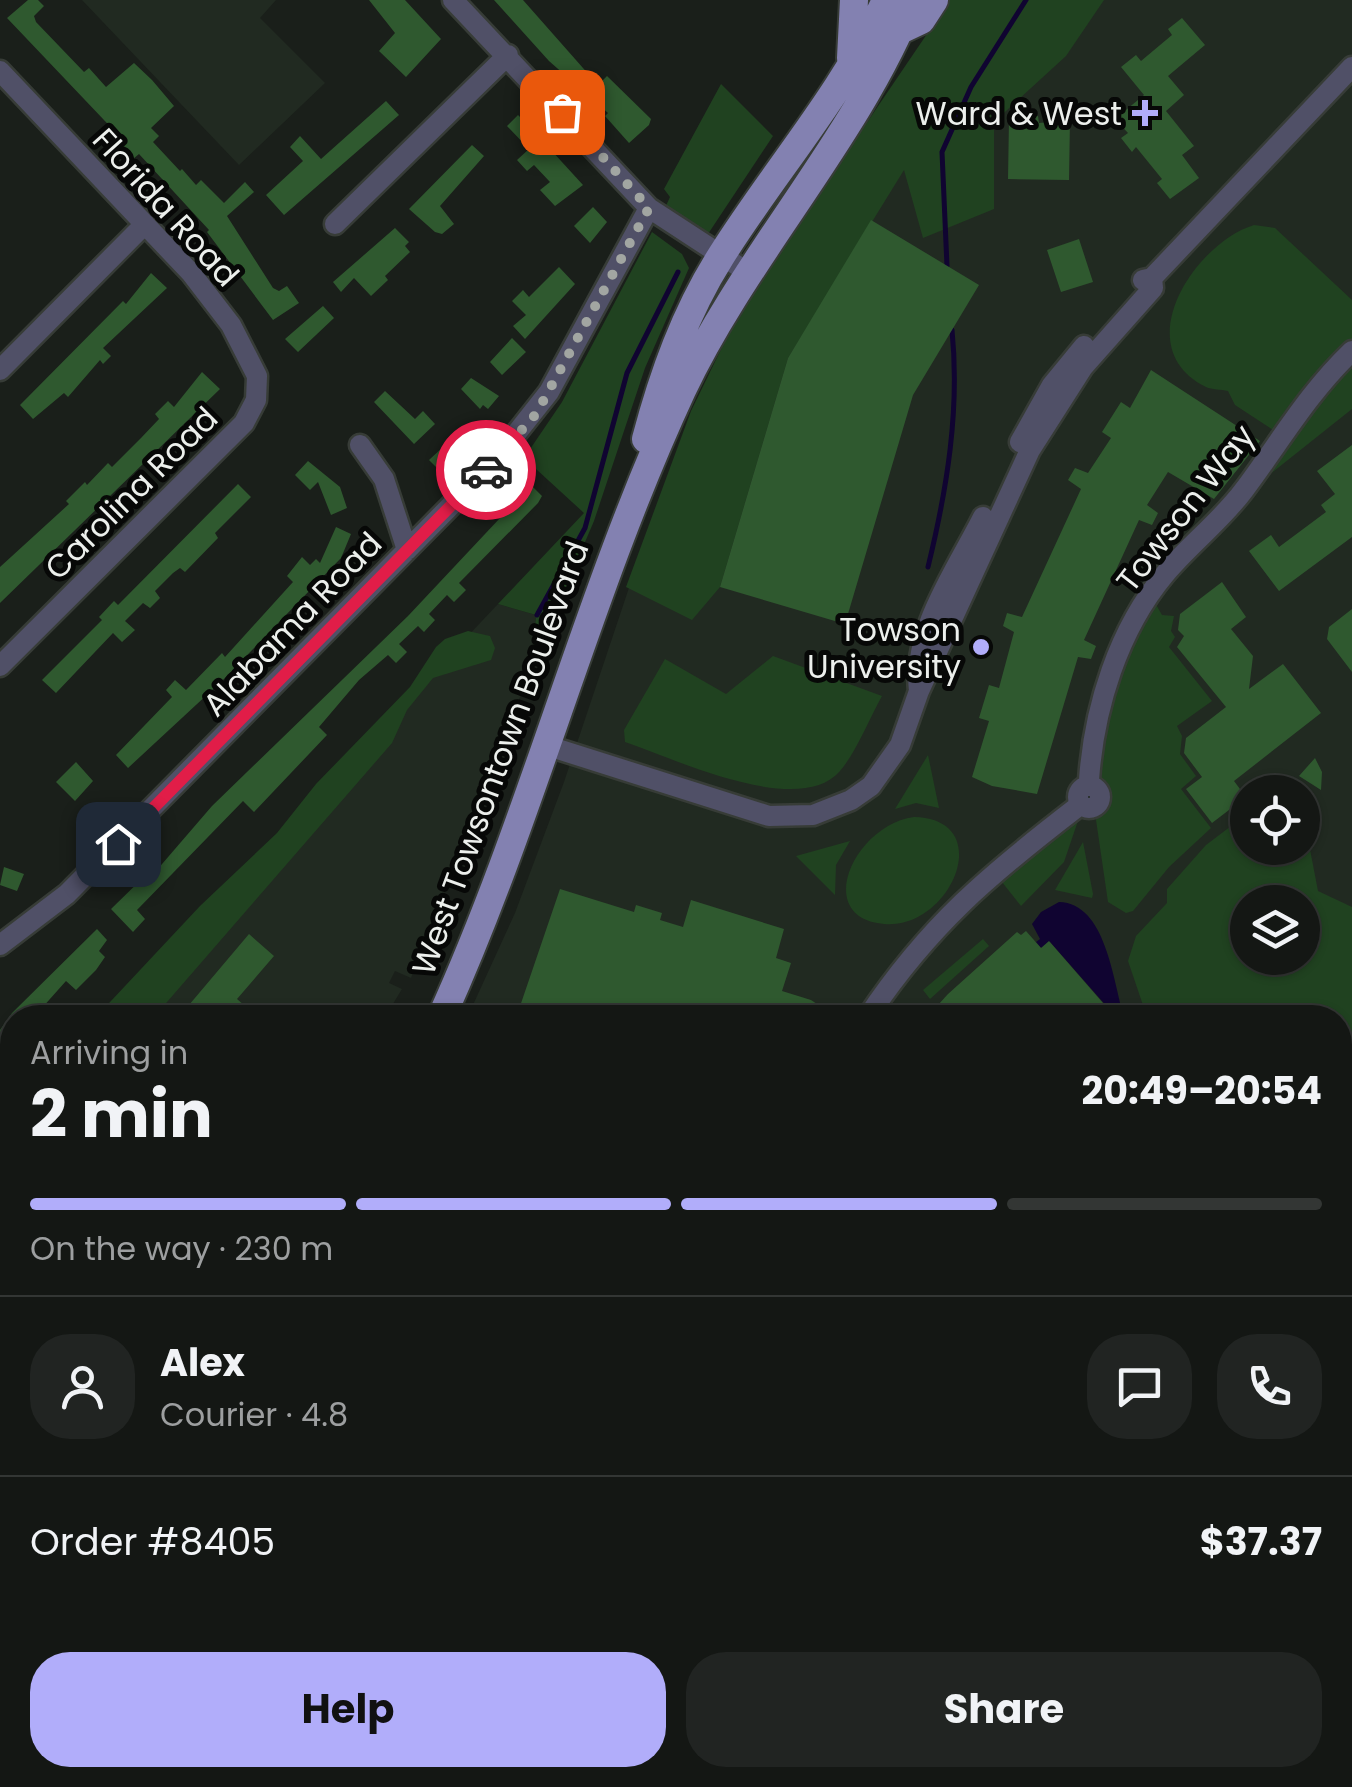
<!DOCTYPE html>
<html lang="en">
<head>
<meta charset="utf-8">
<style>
	body { margin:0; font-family:Poppins,sans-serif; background:#212422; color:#f1f3f6; height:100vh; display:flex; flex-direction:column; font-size:38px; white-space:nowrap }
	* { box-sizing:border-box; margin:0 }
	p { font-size:32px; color:#9d9fa0 }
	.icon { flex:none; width:55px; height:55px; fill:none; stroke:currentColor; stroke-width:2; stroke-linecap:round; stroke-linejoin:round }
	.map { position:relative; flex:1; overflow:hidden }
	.drawer { position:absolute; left:0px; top:1005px; width:1352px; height:782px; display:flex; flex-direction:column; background:#141714; border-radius:40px 40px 0 0; box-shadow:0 2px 8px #0004,0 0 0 2px #333634 }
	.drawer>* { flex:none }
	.controls { position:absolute; left:1230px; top:775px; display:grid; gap:20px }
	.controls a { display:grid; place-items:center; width:90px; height:90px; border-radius:50%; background:#141714; box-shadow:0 2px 8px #0004,0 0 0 2px #333634; font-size:50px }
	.pin { position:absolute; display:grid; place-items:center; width:85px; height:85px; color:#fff; margin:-42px; border-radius:20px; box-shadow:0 5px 15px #0006 }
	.courier { position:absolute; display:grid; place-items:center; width:100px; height:100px; margin:-50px; border:8px solid #e11d48; border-radius:50%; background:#fff; color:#222; box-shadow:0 2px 12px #0007 }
	.summary em { font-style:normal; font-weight:700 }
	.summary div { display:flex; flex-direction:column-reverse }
	.summary { display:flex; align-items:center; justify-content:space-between; height:170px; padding:0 30px }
	h1 { font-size:65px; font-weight:700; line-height:75px }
	.bar { display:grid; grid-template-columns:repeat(4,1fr); gap:15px 10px; align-content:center; height:120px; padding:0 30px }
	.bar i { height:12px; border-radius:8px; background:#333634 }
	.bar .on { background:#b1adfa }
	.bar p { grid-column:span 4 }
	.line { display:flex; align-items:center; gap:25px; padding:0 30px; border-top:2px solid #333634 }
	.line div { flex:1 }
	.round { display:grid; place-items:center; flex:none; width:105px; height:105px; border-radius:40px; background:#212422 }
	.button { display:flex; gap:20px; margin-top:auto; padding:20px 30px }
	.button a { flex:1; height:115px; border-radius:40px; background:#b1adfa; color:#111; font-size:40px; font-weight:700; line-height:115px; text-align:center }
	.button a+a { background:#212422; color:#f1f3f6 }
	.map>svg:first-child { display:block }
	.built { fill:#212a21; fill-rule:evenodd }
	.green { fill:#204220; fill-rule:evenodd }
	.water { fill:#100431 }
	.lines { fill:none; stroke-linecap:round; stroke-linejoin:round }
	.stream { stroke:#100431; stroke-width:5 }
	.building { fill:#2f592f }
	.minor-casing { stroke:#373c37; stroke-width:25 }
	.major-casing { stroke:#373c37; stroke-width:32 }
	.minor { stroke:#505067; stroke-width:20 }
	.major { stroke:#8381b1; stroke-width:28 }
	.done { stroke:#a2a6a2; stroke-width:10; stroke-dasharray:0 18 }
	.route { stroke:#e11d48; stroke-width:12 }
	.poi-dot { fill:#b1adfa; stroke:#070807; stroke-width:4 }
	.labels { text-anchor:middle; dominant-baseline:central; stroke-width:10; stroke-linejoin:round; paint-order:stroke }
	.poi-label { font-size:32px; fill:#ecefec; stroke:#070807; text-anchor:end }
	.street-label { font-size:32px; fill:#ecefec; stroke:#070807 }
</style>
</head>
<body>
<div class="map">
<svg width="1352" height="1787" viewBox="0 0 1352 1787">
	<rect width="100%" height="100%" fill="#1a1f1a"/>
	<path class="built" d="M82 0H276L260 18 325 83 239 165Z
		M957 0H1352V1305L1340 1309V1018H467L515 913 564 782 654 513ZM1248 792H1302V848H1248ZM1248 902H1302V958H1248Z
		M498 604 536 615 532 666 411 978 395 971 389 983 402 989 385 1017 107 1018Z
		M1352 1358V1787H1106L1066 1775H1340V1362Z
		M12 1613V1775H894L935 1787H0V1624Z"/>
	<path class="green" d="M950 0H1104L1066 56 994 122V209L923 238 904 170 788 358 720 587 692 620 626 587 691 411 726 339 779 252Z
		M721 84 773 136 706 237 665 208 670 197 664 189Z
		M1254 225 1275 228 1352 300V339L1273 430 1235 405 1228 391C1221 389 1212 390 1206 387 1126 347 1195 243 1254 225Z
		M652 232 682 254 689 268 645 368 594 521 532 666 536 615 498 604 584 513 524 458 562 402Z
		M1352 359V409L1245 494Z
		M1154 601 1162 615 1174 616 1171 631 1175 637 1169 647 1212 701 1177 726 1182 736 1180 754 1196 776 1181 789 1211 828 1169 867 1133 911 1126 913 1108 902 1095 813 1104 805 1106 794 1095 781 1096 763 1123 658Z
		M468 631 490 636 495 648 491 660 433 678 407 710 392 743 154 1017H96L200 906 277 833 316 784 410 687 436 647 445 639Z
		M773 656 882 696C869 719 857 751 840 771 799 819 673 758 625 742L624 730 665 659 726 694Z
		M928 755 939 808 916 803 895 809Z
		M1081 812 1064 862 1021 906 998 877Z
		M1303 813 1318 891 1352 907V1144L1340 1151V1018L1147 1017 1128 961 1136 936 1167 903V889L1206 845 1247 814 1248 848H1302ZM1248 902H1302V958H1248Z
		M914 817C998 819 951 930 884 924 812 918 854 825 914 817Z
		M850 841 836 865 835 895 796 856Z
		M1083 842 1093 894 1092 898 1055 890Z
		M983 939 989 946 930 999 923 990Z
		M8 1385 12 1391V1544L0 1555V1388Z"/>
	<path class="water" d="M1059 902C1106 903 1113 981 1124 1017H1116L1050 942 1041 948 1036 942 1040 939 1032 924 1041 912Z"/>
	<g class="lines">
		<path class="stream" d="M947 266 942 152 971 87 1026 0
			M928 567C947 489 960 410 952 330
			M537 615 585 528 627 373 678 272"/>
	</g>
	<path class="building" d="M28 0H38L44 6 34 16 36 22 84 72 89 68 106 87 134 63 152 80 174 106 151 128 159 136 153 142 180 171 182 169 196 185 201 180 224 203 245 182 254 192 227 216 273 288 279 291 287 286 299 303 273 320 207 232 209 230 139 154 133 159 119 144 123 140 7 18Z
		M369 0H405L441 39 406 77 379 51 395 33Z
		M494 0H523L598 85 607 76 651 119 649 125 629 143 605 116 608 113 549 61Z
		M1182 18 1205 45 1168 76 1184 95 1166 111 1194 146 1182 155 1199 178 1170 199 1157 183 1162 179 1136 147 1132 152 1121 138 1128 133 1115 119 1144 95 1121 67 1136 55 1141 61 1172 35 1168 29Z
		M386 101 399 115 284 215 266 195 303 161 290 147 300 136 321 159Z
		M518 115 541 138 545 134 556 146 551 150 583 185 555 206 540 190 550 182 534 165 527 171 517 160 529 149 507 126Z
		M1038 116 1039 123 1070 120 1069 180 1008 179 1009 119Z
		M472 145 484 156 440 206 454 224 442 234 435 232 409 209Z
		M593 207 607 222 590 243 574 226Z
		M871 220 979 285 913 395 845 624 720 587 788 358Z
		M395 228 409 242 405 246 410 252 385 276 388 280 371 296 354 278 341 292 333 282Z
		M1079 239 1093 282 1061 292 1047 250Z
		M559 267 575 284 525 339 513 326 526 315 512 301 523 290 529 297Z
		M151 273 167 288 103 348 111 356 103 364 100 360 68 397 64 393 33 419 20 405 123 301 126 304Z
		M323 306 334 318 298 352 285 339Z
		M512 338 526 352 502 375 490 362Z
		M1151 370 1260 441 1214 499 1168 472 1147 505 1158 513 1152 525 1139 520 1084 640 1096 646 1091 659 1078 657 1037 794 992 786 972 777 989 721 979 718 989 685 999 688 1014 632 1003 626 1007 613 1022 617 1081 489 1068 480 1075 468 1088 473 1111 438 1102 432 1121 402 1130 408Z
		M202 372 220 389 0 603V567L69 504 66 501 85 482 87 485 108 463 112 467 141 438 159 419 155 414 168 401 174 407Z
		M471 378 499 396 488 409 483 405 480 409 461 389Z
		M385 391 415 419 423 411 435 424 414 444 374 402Z
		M1352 445V537L1279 591 1249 551 1271 535 1279 547 1326 512 1321 505 1335 494 1317 471Z
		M443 447 459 464 446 477 429 460Z
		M308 461 340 487 347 508 331 515 318 482 310 490 295 475Z
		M238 484 251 497 215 533 218 538 185 572 180 568 173 573 155 591 160 598 150 608 143 603 125 621 135 630 122 642 113 633 56 693 42 680 102 620 99 617 114 601 118 605Z
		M531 485 542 496 538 503 459 583 466 590 454 602 447 595 429 614 435 620 424 632 418 626 399 644 407 652 396 663 388 655 359 680 319 727 327 735 254 812 243 801 137 910 145 919 133 932 111 909 153 868 156 871 212 806 408 616Z
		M336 527 351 534 341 558 224 679 128 768 116 755 172 697 166 690 175 680 186 690 222 653 225 657 293 582 287 576 302 557 310 565 316 559 320 563Z
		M1222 582 1246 617 1231 629 1253 656 1249 689 1283 664 1321 713 1234 781 1246 797 1212 823 1186 789 1202 777 1184 753 1186 738 1226 707 1177 647 1184 636 1178 630 1180 614Z
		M1352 609V672L1327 639 1329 627Z
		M1315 758 1322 772 1321 790 1299 776Z
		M76 762 93 781 75 801 56 782Z
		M4 867 24 874 17 891 0 885Z
		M560 889 634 912 636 905 662 913 660 920 683 927 691 900 784 929 776 958 791 963 782 991 811 1000 838 1018H516Z
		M97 929 107 940 99 951 105 957 96 970 76 990 66 981 33 1018H12V1042L0 1059V1030L12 1013Z
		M1026 931 1041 948 1049 941 1116 1018H949L938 1005 948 994 1017 932 1021 935Z
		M249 934 274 956 237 999 259 1018H178Z
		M1340 1469 1352 1471V1761L1340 1759Z
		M417 1775H470L482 1787H404Z"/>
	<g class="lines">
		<defs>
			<path id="minor" d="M453 0 649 208 747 272
				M0 71 191 273 231 325 257 376 256 400 244 423 0 666
				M335 224 508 55
				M1143 280 1152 278 1352 67
				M0 370 145 224
				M1020 442 1052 385 1084 346
				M360 445 384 479 407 550
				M919 691C912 631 957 569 983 517
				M545 745 769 816 813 815 851 800 871 786 900 745 919 691 1030 450 1083 367 1153 288 1152 278
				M1089 780C1094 708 1118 630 1165 574 1190 544 1221 521 1244 490 1280 442 1308 393 1352 351
				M1078 797a11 11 0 1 1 22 0a11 11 0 1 1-22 0Z
				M0 945 67 894 492 464 549 392 649 208
				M867 1018C929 925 989 875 1076 808
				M0 1326 3 1327
				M1340 1340 1352 1335
				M971 1775 1012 1787
				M224 1787 238 1775
				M641 1787 660 1775"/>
			<path id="major" d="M902 29 921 20 934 0
				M851 58 854 0
				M646 439C663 375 685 313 721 256 775 170 844 93 886 0
				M441 1018C534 813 587 594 682 390 746 255 859 135 912 0
				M0 1583 12 1572"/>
		</defs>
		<use href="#minor" class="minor-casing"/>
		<use href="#major" class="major-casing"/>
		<use href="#minor" class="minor"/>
		<use href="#major" class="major"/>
	</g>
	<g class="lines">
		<path class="done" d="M486 470 536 414 649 208 562 112"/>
		<path class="route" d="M118 844 486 470"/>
	</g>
	<g class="poi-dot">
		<path d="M1140 98h10v10h10v10h-10v10h-10v-10h-10v-10h10z"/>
		<circle cx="981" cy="647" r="10"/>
	</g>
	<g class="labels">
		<g class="poi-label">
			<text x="1122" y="113">Ward &amp; West</text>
			<text x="961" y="629">Towson<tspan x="961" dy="37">University</tspan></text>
		</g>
		<g class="street-label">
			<text transform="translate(166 207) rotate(48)">Florida Road</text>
			<text transform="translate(131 493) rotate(-45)">Carolina Road</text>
			<text transform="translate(1185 508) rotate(-52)">Towson Way</text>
			<text transform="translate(292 624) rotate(-46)">Alabama Road</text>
			<text transform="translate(500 758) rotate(-70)">West Towsontown Boulevard</text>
		</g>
	</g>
</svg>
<div class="controls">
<a><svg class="icon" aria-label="locate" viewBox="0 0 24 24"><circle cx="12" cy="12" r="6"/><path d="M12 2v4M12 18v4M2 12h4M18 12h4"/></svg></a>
<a><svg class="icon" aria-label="layers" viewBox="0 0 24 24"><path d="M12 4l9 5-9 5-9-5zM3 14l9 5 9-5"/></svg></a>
</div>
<div class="pin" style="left:562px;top:112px;background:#ea580c"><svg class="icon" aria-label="bag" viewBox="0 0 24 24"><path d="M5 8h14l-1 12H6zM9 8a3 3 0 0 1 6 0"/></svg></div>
<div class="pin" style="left:118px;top:844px;background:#1f2937"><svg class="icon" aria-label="home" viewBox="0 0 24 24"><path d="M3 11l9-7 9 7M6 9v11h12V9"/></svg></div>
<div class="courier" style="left:486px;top:470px"><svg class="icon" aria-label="car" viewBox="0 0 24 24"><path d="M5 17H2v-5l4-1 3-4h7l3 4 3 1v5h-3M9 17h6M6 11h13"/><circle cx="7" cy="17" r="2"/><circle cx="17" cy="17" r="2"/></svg></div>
<section class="drawer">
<div class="summary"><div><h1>2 min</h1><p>Arriving in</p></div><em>20:49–20:54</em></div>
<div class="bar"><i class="on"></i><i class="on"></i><i class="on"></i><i></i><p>On the way · 230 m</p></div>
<div class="line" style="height:180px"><a class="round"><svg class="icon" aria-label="person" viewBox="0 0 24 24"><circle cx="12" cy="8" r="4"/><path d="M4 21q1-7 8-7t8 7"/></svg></a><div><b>Alex</b><p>Courier · 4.8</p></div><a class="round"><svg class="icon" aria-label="chat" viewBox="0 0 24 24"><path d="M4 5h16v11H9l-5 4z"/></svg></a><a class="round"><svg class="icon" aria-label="phone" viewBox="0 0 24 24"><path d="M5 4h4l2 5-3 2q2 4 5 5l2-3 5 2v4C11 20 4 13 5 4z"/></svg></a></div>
<div class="line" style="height:130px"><div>Order #8405</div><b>$37.37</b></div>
<div class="button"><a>Help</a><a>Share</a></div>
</section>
</div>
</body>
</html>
